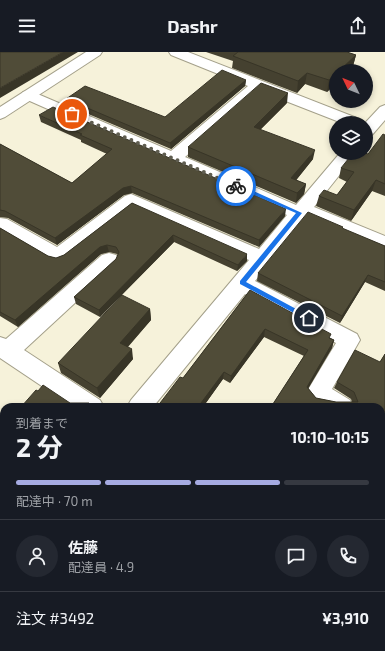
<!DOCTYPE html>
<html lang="ja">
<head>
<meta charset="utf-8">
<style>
	body { margin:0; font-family:"Exo 2","Noto Sans JP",sans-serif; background:#242831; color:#f1f3f6; height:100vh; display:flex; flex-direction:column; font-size:15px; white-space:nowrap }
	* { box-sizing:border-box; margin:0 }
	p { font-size:13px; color:#9ea1a6 }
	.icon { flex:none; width:22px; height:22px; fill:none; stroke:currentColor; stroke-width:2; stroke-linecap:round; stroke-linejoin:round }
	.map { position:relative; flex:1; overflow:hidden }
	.drawer { position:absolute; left:0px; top:351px; width:385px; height:248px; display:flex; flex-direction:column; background:#171b24; border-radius:12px 12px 0 0; box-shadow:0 2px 6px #0003 }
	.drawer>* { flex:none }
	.needle { width:26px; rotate:313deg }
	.tools { position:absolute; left:329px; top:12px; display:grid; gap:8px }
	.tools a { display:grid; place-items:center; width:44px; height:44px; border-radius:50%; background:#171b24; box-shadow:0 2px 6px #0003; font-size:20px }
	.pin { position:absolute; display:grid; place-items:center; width:34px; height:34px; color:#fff; margin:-17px; border:2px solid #fff; border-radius:50%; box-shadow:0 1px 4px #0007 }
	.courier { position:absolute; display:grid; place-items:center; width:40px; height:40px; margin:-20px; border:3px solid #1a73e8; border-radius:50%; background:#fff; color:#222; box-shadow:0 1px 5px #0007 }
	.overview em { font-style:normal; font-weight:700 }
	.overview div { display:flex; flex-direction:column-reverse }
	.overview { display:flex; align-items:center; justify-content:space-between; height:68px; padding:0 16px }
	h1 { font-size:26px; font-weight:700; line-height:30px }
	.bar { display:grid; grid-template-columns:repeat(4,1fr); gap:6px 4px; align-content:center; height:48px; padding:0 16px }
	.bar i { height:5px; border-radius:3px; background:#363941 }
	.bar .on { background:#a6abe2 }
	.bar p { grid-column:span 4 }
	.line { display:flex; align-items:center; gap:10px; padding:0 16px; border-top:1px solid #363941 }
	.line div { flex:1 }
	.round { display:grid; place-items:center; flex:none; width:42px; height:42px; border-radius:21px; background:#242831 }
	header { display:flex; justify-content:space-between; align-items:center; height:52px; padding:0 16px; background:#171b24; font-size:18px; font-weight:700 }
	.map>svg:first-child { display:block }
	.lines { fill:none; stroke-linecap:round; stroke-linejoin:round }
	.street-casing { stroke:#a4a08a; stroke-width:2 }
	.secondary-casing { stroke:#a4a08a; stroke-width:2 }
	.street { fill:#fff; fill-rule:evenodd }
	.secondary { fill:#fff; fill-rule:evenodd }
	.wall { fill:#454130 }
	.shaded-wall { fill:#383527 }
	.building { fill:#504c38; stroke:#383527 }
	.route { fill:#1a73e8 }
	.done { stroke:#5f5d50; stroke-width:4; stroke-dasharray:0 7.2 }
</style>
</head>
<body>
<header><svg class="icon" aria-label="menu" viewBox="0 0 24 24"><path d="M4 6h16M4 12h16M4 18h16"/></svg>Dashr<svg class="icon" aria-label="share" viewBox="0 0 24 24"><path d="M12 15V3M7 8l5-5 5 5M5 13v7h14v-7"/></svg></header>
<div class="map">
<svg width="385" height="599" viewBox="0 0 385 599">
	<rect width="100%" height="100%" fill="#f6f2da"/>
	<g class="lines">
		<defs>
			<path id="street" d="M169 0H188L362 68 364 71H342L260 39 185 105 296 153 340 101H357L314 155 385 184V199L306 166 255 229 357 282 360 288 332 337 350 348 354 355C336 355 315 359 306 341L336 291 245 242 153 355H127L131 348 249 208 133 156 65 209 58 211 51 209 0 180V166L7 167 57 195 125 144 131 142 259 197 287 163 23 46 21 43 23 40 28 39 33 40 171 99 248 34 171 3Z
				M385 53V68L372 83 366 85 365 71 380 55Z
				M109 201 116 203 119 208 116 213 24 298 100 348 104 355H73L0 306V285L6 287 102 203Z
				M381 367 385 369V391L381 389Z
				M385 495V530L381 532V497Z
				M4 501V532L0 534V503Z
				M0 549 4 551V583L0 581Z
				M21 595H53L55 599H23Z"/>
			<path id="secondary" d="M86 0H102L100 3 5 65 0 67V55Z"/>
		</defs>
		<use href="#street" class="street-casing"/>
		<use href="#secondary" class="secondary-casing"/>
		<use href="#street" class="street"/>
		<use href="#secondary" class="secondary"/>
	</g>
	<path class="wall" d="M206 0H347L356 3 353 14 327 40 305 32 297 41 232 16 233 9Z
		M246 28 245 34 171 97 67 53 66 47 165 65Z
		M287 51 260 78 313 107 296 128 306 132 304 142 296 151 188 105V95Z
		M39 63 285 164 259 195 132 141 124 143 57 193 8 166 0 165V92L72 131 107 102 81 90V88L41 70Z
		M385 83V144L372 139 351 169 316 154 319 144 337 143 347 130 339 126 341 116 368 102Z
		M132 151 247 209 237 219 174 190 100 265 76 252 74 245 116 207 118 203 117 202 109 200 101 202 18 275 0 264V176L48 204 56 206 64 203Z
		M343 177 385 194V239L365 230 340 271 257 229 258 221Z
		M250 238 334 288 332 296 308 336 316 346 336 350H352L351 347 334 336 337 330 380 310 385 302V368L383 367 382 452 385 455 271 355 304 304 264 285 230 331 223 327 203 355H157L183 326Z
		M150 257 151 268 128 295 133 307 100 346 61 321 58 311Z
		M319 595H381L385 599H318Z"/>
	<path class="shaded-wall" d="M63 0H78L0 46V36Z
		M356 3 353 14 348 19H339Z
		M307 21 305 32 297 41 298 29Z
		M336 22V31L327 40 329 28Z
		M246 28 245 34 171 97 170 91Z
		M288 41 287 51 253 85 254 75Z
		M315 98 313 107 290 136 291 126Z
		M376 128 372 139 351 169 354 158Z
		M306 132 304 142 296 151 297 141Z
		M131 134 132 141 124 143 57 193 55 186 123 136Z
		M286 157 285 164 259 195V188Z
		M173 183 174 190 100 265 99 258Z
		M107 193 109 200 101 202 18 275 15 268 100 195Z
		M247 202V209L237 219 238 213Z
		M368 223 365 230 340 271 342 264Z
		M150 257 151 268 122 301 120 291Z
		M265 277 264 285 230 331 231 324Z
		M334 288 332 296 305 342 307 335Z
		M132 297 133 307 100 346 97 336Z
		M224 320 223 327 203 355H198Z
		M89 351 90 355H86Z
		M4 463V472L0 477V468Z"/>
	<path class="building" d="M0 0H63L0 36Z
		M238 0H347L356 3 339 19H336V22L329 28 307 21 298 29 233 4Z
		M222 18 246 28 170 91 66 47 85 34 165 65Z
		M261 31 288 41 254 75 315 98 291 126 306 132 297 141 188 95Z
		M53 55 286 157 259 188 131 134 123 136 55 186 5 159 0 158V92L72 131 112 97 80 83 82 82 39 63Z
		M383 82 385 83V132L376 128 354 158 319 144 324 138 337 143 354 120 341 116 353 101H365L368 102Z
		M132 151 247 202 238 213 173 183 99 258 74 245 116 207 119 200 116 195 107 193 100 195 15 268 0 260V176L48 204 56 206 64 203Z
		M308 160 343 175 342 176 385 194V230L368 223 342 264 258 221Z
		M250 238 331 282 329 286 334 288 307 335 316 346 336 350H358L354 340 337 330 355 298 380 310 385 302V360L384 359 383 361V383L385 384V446L382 452 385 453V455L381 464V355H271L308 298 265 277 231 324 224 320 198 355H157L180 325 183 326Z
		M122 243 150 257 120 291 132 297 97 336 58 311Z
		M43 333 70 351H89L86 355H21L36 338 38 339Z
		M4 374V463L0 468V379Z
		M381 548 385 550V599H381L375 595H381Z
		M110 595H227L230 596V595H275L273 599H116Z
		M323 595H374L372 599H321Z"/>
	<path class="route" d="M235 132H238L302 161 246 230 311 265V268H307L240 232V229L296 161 235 135Z"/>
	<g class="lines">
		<path class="done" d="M72 62 236 134"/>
	</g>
</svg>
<div class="tools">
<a><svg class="needle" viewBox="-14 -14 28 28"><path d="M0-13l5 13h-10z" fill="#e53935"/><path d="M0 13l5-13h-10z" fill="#9ea1a6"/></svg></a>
<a><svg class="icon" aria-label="layers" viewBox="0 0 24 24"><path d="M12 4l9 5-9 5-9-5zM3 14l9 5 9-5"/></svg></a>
</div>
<div class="pin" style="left:72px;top:62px;background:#ea580c"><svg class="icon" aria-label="bag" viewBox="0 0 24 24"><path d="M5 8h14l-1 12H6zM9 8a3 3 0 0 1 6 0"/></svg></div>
<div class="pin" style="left:309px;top:266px;background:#1f2937"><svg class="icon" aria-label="home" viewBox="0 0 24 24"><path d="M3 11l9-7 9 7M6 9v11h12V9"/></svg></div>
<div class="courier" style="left:236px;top:134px"><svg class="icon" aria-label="bike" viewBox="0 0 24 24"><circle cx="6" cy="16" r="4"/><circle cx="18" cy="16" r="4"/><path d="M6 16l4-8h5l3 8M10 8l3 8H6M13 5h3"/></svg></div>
<section class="drawer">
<div class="overview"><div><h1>2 分</h1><p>到着まで</p></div><em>10:10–10:15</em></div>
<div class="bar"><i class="on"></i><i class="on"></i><i class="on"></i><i></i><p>配達中 · 70 m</p></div>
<div class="line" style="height:72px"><a class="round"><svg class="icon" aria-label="person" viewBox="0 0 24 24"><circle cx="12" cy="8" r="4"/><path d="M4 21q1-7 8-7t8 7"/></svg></a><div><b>佐藤</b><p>配達員 · 4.9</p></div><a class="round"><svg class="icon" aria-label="chat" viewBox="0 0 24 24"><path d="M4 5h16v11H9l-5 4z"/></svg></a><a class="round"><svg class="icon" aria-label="phone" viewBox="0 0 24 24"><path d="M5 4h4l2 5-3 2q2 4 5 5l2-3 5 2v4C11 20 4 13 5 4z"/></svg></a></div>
<div class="line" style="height:52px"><div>注文 #3492</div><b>¥3,910</b></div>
</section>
</div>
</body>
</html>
